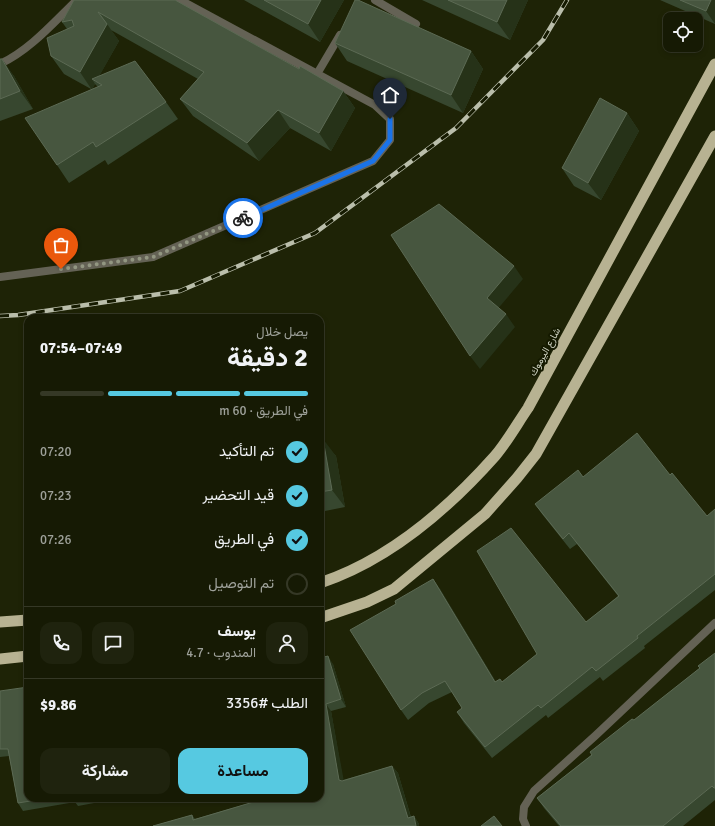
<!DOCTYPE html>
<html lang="ar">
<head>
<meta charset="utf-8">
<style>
	body { margin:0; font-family:Signika,Vazirmatn,sans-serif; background:#1f230e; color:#f1f3f6; direction:rtl; height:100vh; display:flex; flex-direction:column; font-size:15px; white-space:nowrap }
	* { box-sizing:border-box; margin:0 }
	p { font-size:13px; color:#9ea19a }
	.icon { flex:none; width:22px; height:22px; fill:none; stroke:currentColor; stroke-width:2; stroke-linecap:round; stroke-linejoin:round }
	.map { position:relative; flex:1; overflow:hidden; direction:ltr }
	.details { position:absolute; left:24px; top:314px; width:300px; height:488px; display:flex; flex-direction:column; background:#161a04; border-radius:12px; box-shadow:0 2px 6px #0003,0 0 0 1px #353826; direction:rtl }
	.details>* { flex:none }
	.fabs { position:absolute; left:663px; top:12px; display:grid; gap:8px }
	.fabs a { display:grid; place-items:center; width:40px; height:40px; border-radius:8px; background:#161a04; box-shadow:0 2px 6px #0003,0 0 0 1px #353826; font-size:20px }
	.pin { position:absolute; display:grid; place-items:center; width:34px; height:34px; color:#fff; margin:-41px -17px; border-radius:50% 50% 50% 0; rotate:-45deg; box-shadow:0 0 4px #0007 }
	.pin .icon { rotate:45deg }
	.courier { position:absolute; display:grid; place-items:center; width:40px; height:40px; margin:-20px; border:3px solid #1a73e8; border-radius:50%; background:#fff; color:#222; box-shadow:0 1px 5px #0007 }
	.summary em { font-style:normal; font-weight:700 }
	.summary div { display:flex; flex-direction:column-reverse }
	.summary { display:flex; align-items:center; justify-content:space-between; height:68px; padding:0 16px }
	h1 { font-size:26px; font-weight:700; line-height:30px }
	.bar { display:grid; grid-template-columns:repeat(4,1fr); gap:6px 4px; align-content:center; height:48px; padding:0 16px }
	.bar i { height:5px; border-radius:3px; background:#353826 }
	.bar .selected { background:#56c9e1 }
	.bar p { grid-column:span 4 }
	.line { display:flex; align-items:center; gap:10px; padding:0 16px; border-top:1px solid #353826 }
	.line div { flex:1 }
	.round { display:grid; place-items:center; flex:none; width:42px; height:42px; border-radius:12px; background:#1f230e }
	ol { padding:0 16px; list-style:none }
	li { display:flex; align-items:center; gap:12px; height:44px }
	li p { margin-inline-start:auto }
	li .icon { padding:4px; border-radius:50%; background:#56c9e1; color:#111; stroke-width:4 }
	li:last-child { color:#9ea19a }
	li i { width:22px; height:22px; border:2px solid #353826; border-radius:50% }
	.action { display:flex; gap:8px; margin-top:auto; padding:8px 16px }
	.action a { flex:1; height:46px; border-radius:12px; background:#56c9e1; color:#111; font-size:16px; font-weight:700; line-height:46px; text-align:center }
	.action a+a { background:#1f230e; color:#f1f3f6 }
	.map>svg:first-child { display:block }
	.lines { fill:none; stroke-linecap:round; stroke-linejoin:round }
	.minor { stroke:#646255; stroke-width:8 }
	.trunk { stroke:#b7b292; stroke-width:11 }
	.rail-casing { stroke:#babeab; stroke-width:4.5 }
	.rail { stroke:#151a00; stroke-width:3; stroke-dasharray:9; stroke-linecap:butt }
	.wall { fill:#37472f; fill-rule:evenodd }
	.shaded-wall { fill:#263218 }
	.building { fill:#47563f; stroke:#5c6a54 }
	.done { stroke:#929681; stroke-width:4; stroke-dasharray:0 7.2 }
	.route { stroke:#1a73e8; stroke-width:5 }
	.labels { text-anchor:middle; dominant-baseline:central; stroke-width:4; stroke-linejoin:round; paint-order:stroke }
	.street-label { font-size:10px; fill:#d0d4c3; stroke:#151a00 }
</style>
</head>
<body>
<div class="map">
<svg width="715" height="826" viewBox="0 0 715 826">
	<rect width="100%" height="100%" fill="#1e2306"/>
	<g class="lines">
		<path class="minor" d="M375 0 416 24
			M0 64C30 50 53 23 77 0
			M317 74 340 35
			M0 277 153 257 373 161 390 140V119L375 105 180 0
			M526 826 523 819 524 807 534 791 595 736 715 623"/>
		<path class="trunk" d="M320 583C389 560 447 510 495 456 507 442 517 424 528 408L715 64
			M320 618 367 602 394 589 485 514 517 478 536 454 715 136
			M0 622 28 620
			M0 659 28 656"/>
		<defs>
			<path id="rail" d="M0 316 18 315 180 291 315 233 456 128 543 40 567 0"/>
		</defs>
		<use href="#rail" class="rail-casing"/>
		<use href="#rail" class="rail"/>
	</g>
	<path class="wall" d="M74 0 247 40 299 69 343 91 355 108 331 151 290 128 259 161 193 116 180 99 198 79 111 30 119 41 99 76 166 102 178 119 108 165 105 160 69 183 57 165 91 89 64 74 51 56 67 29 62 22ZM95 84 98 87 92 89Z
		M244 0H344L320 42Z
		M422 0H528L510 40Z
		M660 0H715V24Z
		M335 43 471 51 483 69 463 113 347 61Z
		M0 59 14 76 33 109 0 121Z
		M627 113 639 131 601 200 574 186 562 168Z
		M320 439 336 456 345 507 320 512Z
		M670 475 707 516 715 509V590L644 646 645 648 603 681 600 677 548 718 546 715 492 758 464 723 457 712 462 708 452 692 429 703 408 720 401 710 396 604 433 579 440 589 496 682H502L537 654 586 622 618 596 577 544 570 549 542 514 535 504 583 477Z
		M715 653V800L683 826H559L544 808 537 798 700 668Z
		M320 658 333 664 346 707 331 711 343 780 392 766 398 773 411 817 414 816 419 824V826H153L192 815 195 819 321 782Z
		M0 691 28 798H121L78 806 75 802 23 811 18 803 9 756 0 757Z"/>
	<path class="shaded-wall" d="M321 0H344L320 42 308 24Z
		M507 0H528L510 40 497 22Z
		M711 0H715V24L706 11Z
		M107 24 119 41 96 82 92 79 95 84 92 90 80 72Z
		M471 51 483 69 463 113 451 95Z
		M2 59 14 76 33 109 20 91Z
		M343 91 355 108 331 151 319 133Z
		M278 110 290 128 259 161 247 143Z
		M627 113 639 131 601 200 588 183Z
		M514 266 523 279 496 311 487 298Z
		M506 314 515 327 480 369 470 356Z
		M323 439 336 456 345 507 332 490Z
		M433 579 440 589 502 692 495 682Z
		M328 656 333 664 346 707 341 699Z
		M326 704 331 711 345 787 339 780Z
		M392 766 398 773 413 825 408 818Z
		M414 816 419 824V826H416Z"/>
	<path class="building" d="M74 0H175L299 69 300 66 343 91 319 133 278 110 247 143 180 99 204 72 98 12 107 24 80 72 51 56 47 38 74 26 72 20 62 22Z
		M264 0H321L308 24Z
		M355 0H358L471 51 451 95 335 43Z
		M448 0H507L497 22Z
		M680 0H711L706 11Z
		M0 59H2L20 91 0 99Z
		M135 61 166 102 96 147 93 142 57 165 25 118 102 85 92 79Z
		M600 98 627 113 588 183 562 168Z
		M439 204 514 266 487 298 506 314 470 356 391 235Z
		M637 433 670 475 672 473 707 516 715 509V574L637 636 638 638 596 671 592 667 541 708 538 705 485 747 457 712 462 708 445 681 422 693 401 710 350 630 396 604 395 601 433 579 495 682 500 679 502 682 537 654 477 551 511 528 586 622 619 596 569 533 563 539 535 504 578 470 583 477Z
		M320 439H323L332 490 320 492Z
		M715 653V788H714L712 786 663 826H561L537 798 592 755 590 752 632 719 634 720 700 668 698 666Z
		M328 656 341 699 326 704 339 780 342 781 392 766 408 818 414 816 416 826H153L192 815 193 820 267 798H320V783L321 782 320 777V658Z
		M28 687V798H49L18 803 8 749H0V691Z
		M494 816 502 826H481Z"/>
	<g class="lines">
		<path class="done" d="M61 269 153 257 243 218"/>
		<path class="route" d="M243 218 373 161 390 140V119"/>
	</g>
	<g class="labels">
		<g class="street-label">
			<text transform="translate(545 352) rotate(-61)">شارع اليرموك</text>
		</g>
	</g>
</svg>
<div class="fabs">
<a><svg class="icon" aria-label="locate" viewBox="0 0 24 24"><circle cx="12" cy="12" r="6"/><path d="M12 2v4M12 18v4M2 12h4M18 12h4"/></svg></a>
</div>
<div class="pin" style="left:61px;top:269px;background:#ea580c"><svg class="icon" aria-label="bag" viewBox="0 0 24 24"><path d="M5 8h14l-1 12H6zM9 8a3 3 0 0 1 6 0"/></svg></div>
<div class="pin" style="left:390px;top:119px;background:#1f2937"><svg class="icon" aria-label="home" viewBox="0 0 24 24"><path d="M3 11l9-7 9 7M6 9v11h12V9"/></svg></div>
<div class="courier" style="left:243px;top:218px"><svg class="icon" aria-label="bike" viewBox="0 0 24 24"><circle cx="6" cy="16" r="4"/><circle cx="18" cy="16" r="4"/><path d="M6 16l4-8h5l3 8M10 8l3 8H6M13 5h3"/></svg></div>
<section class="details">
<div class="summary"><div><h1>2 دقيقة</h1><p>يصل خلال</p></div><em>07:49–07:54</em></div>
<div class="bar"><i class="selected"></i><i class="selected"></i><i class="selected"></i><i></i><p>في الطريق · 60 m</p></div>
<ol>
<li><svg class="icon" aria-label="check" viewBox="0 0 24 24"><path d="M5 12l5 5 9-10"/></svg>تم التأكيد<p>07:20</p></li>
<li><svg class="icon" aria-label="check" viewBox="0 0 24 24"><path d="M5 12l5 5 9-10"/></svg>قيد التحضير<p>07:23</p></li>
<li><svg class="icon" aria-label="check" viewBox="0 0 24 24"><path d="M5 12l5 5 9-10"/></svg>في الطريق<p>07:26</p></li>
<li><i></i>تم التوصيل</li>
</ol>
<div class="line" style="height:72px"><a class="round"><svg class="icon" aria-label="person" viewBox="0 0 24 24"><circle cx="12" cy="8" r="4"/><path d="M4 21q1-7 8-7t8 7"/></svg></a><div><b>يوسف</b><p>المندوب · 4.7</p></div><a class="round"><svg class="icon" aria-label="chat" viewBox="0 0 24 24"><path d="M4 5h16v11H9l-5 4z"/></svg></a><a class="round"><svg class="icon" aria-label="phone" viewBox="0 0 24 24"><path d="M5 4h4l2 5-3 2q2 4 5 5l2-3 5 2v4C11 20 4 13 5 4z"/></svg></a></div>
<div class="line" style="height:52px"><div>الطلب #3356</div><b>$9.86</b></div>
<div class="action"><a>مساعدة</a><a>مشاركة</a></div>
</section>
</div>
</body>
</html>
